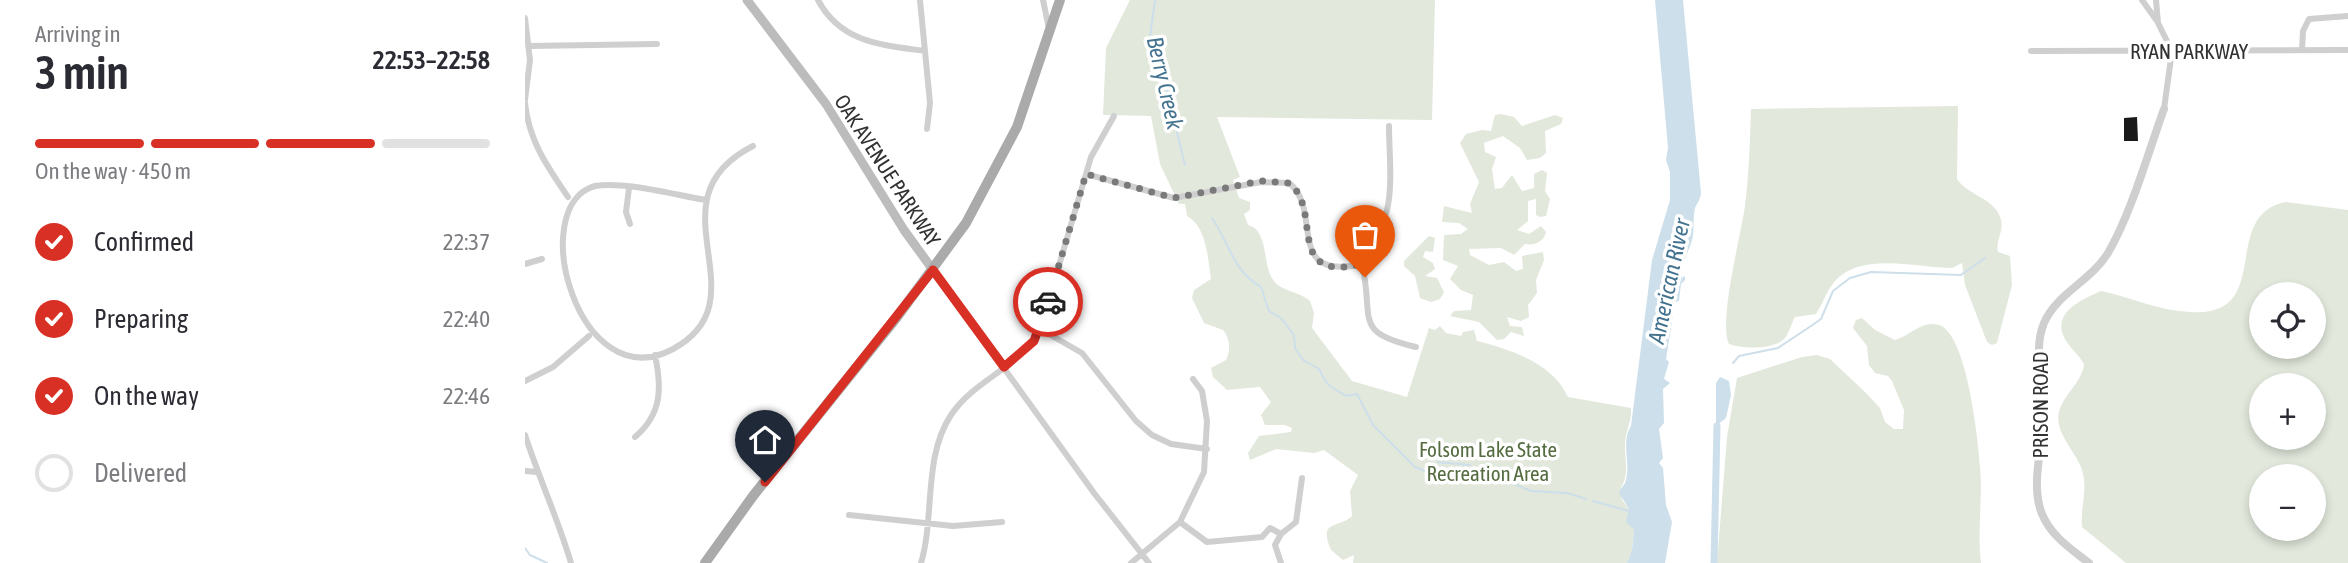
<!DOCTYPE html>
<html lang="en">
<head>
<meta charset="utf-8">
<style>
	body { margin:0; font-family:"Asap Condensed",sans-serif; background:#f2f2f3; color:#2b2b33; height:100vh; display:flex; flex-direction:column; font-size:26px; white-space:nowrap }
	* { box-sizing:border-box; margin:0 }
	p { font-size:23px; color:#7c7c81 }
	.icon { flex:none; width:38px; height:38px; fill:none; stroke:currentColor; stroke-width:2; stroke-linecap:round; stroke-linejoin:round }
	.map { position:relative; flex:1; overflow:hidden }
	.side { display:flex; flex-direction:column; background:#fff; width:525px }
	.side>* { flex:none }
	.buttons { position:absolute; left:1724px; top:282px; display:grid; gap:14px }
	.buttons a { display:grid; place-items:center; width:77px; height:77px; border-radius:50%; background:#fff; box-shadow:0 4px 10px #0003; font-size:35px }
	.pin { position:absolute; display:grid; place-items:center; width:60px; height:60px; color:#fff; margin:-72px -30px; border-radius:50% 50% 50% 0; rotate:-45deg; box-shadow:0 0 7px #0007 }
	.pin .icon { rotate:45deg }
	.courier { position:absolute; display:grid; place-items:center; width:70px; height:70px; margin:-35px; border:5px solid #d93025; border-radius:50%; background:#fff; color:#222; box-shadow:0 2px 9px #0007 }
	.overview em { font-style:normal; font-weight:600 }
	.overview div { display:flex; flex-direction:column-reverse }
	.overview { display:flex; align-items:center; justify-content:space-between; height:119px; padding:0 35px }
	h1 { font-size:46px; font-weight:600; line-height:52px }
	.bar { display:grid; grid-template-columns:repeat(4,1fr); gap:10px 7px; align-content:center; height:84px; padding:0 35px }
	.bar i { height:9px; border-radius:5px; background:#e1e1e2 }
	.bar .current { background:#d93025 }
	.bar p { grid-column:span 4 }
	ol { padding:0 35px; list-style:none }
	li { display:flex; align-items:center; gap:21px; height:77px }
	li p { margin-inline-start:auto }
	li .icon { padding:7px; border-radius:50%; background:#d93025; color:#fff; stroke-width:4 }
	li:last-child { color:#7c7c81 }
	li i { width:38px; height:38px; border:4px solid #e1e1e2; border-radius:50% }
	main { display:flex; flex:1; min-height:0 }
	.map>svg:first-child { display:block }
	.green { fill:#e2e8dc; fill-rule:evenodd }
	.water { fill:#cddfea }
	.lines { fill:none; stroke-linecap:round; stroke-linejoin:round }
	.stream { stroke:#cddfea; stroke-width:2 }
	.canal { stroke:#cddfea; stroke-width:7 }
	.building { fill:#191919 }
	.minor { stroke:#cfcfcf; stroke-width:6 }
	.tertiary { stroke:#cfcfcf; stroke-width:8 }
	.secondary { stroke:#bcbcbc; stroke-width:9 }
	.primary { stroke:#aaa; stroke-width:10 }
	.done { stroke:#7a7a7a; stroke-width:7; stroke-dasharray:0 12.6 }
	.route { stroke:#d93025; stroke-width:9 }
	.labels { text-anchor:middle; dominant-baseline:central; stroke-width:7; stroke-linejoin:round; paint-order:stroke }
	.street-label { font-size:21px; fill:#323232; stroke:#fff }
	.park-label { font-size:21px; fill:#556c41; stroke:#fff }
	.water-label { font-size:23px; font-style:italic; fill:#447390; stroke:#fff }
</style>
</head>
<body>
<main>
<section class="side">
<div class="overview"><div><h1>3 min</h1><p>Arriving in</p></div><em>22:53–22:58</em></div>
<div class="bar"><i class="current"></i><i class="current"></i><i class="current"></i><i></i><p>On the way · 450 m</p></div>
<ol>
<li><svg class="icon" aria-label="check" viewBox="0 0 24 24"><path d="M5 12l5 5 9-10"/></svg>Confirmed<p>22:37</p></li>
<li><svg class="icon" aria-label="check" viewBox="0 0 24 24"><path d="M5 12l5 5 9-10"/></svg>Preparing<p>22:40</p></li>
<li><svg class="icon" aria-label="check" viewBox="0 0 24 24"><path d="M5 12l5 5 9-10"/></svg>On the way<p>22:46</p></li>
<li><i></i>Delivered</li>
</ol>
</section>
<div class="map">
<svg width="1823" height="563" viewBox="0 0 1823 563">
	<rect width="100%" height="100%" fill="#fff"/>
	<path class="green" d="M605 0H910L907 120 692 117 715 177 708 180 714 198 725 202V210L719 214 723 225C740 229 739 254 743 268 749 294 770 288 785 301L789 313 787 328 827 381 882 397 904 328 910 330 915 326 921 333 936 336 938 332 949 330 952 341C986 350 1027 362 1043 397L1106 408C1107 423 1099 434 1100 448 1100 460 1104 476 1096 487L1097 500 1104 509 1105 525 1109 530 1107 550 1102 563H828L829 555 818 560 806 550C793 519 813 529 827 516L825 491 833 475 799 450 789 453 751 449 725 460 723 453 734 436 766 432 767 428 760 425H740L736 415 746 402 735 387 702 390 688 377 686 368 701 360C706 351 705 338 698 330L679 323 667 298 669 290 686 279C683 260 682 227 662 216L660 204H654L635 164 626 116 578 115 581 48Z
		M1433 106 1432 179C1443 196 1471 198 1476 220 1479 232 1470 241 1473 252L1485 256 1487 285 1472 343 1467 345 1462 342 1440 285 1437 263 1427 268C1391 268 1332 250 1307 285 1301 293 1297 305 1291 314L1270 317C1266 324 1264 333 1260 338 1249 350 1218 349 1204 344 1193 322 1216 235 1220 206 1224 174 1225 142 1226 109Z
		M976 114 989 117 997 126 1030 115 1038 118 1036 124 1020 131 1021 153 1015 158 1002 160 995 148 978 136 959 143 960 152 971 157 967 169 970 189 977 188 987 175 997 191 1009 188V174L1017 170 1022 173 1020 191 1025 199 1021 216 1015 217 1011 215V199L1003 201V221L992 230 1004 234 1016 226 1021 232C1019 242 1009 246 1000 244L989 255 976 248 944 249 945 255 964 265 979 262 991 271 998 269 997 256 1018 252 1019 260 1011 280 1012 293 1003 305 1004 317 996 321 982 317 985 326 997 327 999 336 986 332 979 339 972 340 954 322 925 316 929 311 946 310 948 295 936 290 925 279 933 266 918 260 919 235 936 234 943 229 934 223 917 222 919 206 947 213 945 204 954 182 935 143 941 134 957 130 966 131 970 115Z
		M1761 202 1823 210V563H1601L1557 527C1555 506 1564 488 1556 467 1549 450 1529 431 1534 412 1539 393 1557 383 1559 364 1554 355 1543 346 1539 337 1527 312 1558 299 1576 291 1605 297 1635 311 1665 312 1751 318 1693 215 1761 202ZM1736 294H1788V346H1736ZM1736 385H1788V438H1736ZM1736 476H1788V528H1736Z
		M904 236 910 238 908 252 900 251 898 257 908 263 910 269 900 276 912 278 919 292 915 299 906 302 895 298 890 276 879 266V261Z
		M1337 318 1350 330 1370 340C1385 336 1396 320 1414 325 1442 334 1453 439 1455 466 1458 498 1452 531 1456 563H1192L1202 437 1212 378 1277 357 1292 355 1305 359 1341 393 1355 408 1360 422 1369 429H1378L1379 410 1367 381 1363 376 1350 373 1344 365 1342 346 1328 328 1331 320Z"/>
	<path class="water" d="M1130 0H1158L1176 193C1175 201 1172 203 1170 208 1168 216 1169 229 1168 235 1166 251 1154 262 1157 278L1160 276V280L1156 284 1154 301 1150 302 1141 359 1144 362 1139 379 1145 383 1138 389 1139 423 1134 429 1138 458 1134 463 1138 468 1141 505 1147 522 1140 563H1102L1107 550 1109 530 1101 522 1104 509 1094 493C1095 489 1098 486 1100 483 1107 463 1095 444 1106 426L1127 260 1145 200V172L1141 160 1143 148Z
		M1195 377 1204 381 1206 395 1201 418 1191 426V383Z"/>
	<g class="lines">
		<path class="stream" d="M630 0 625 37 634 59 660 165
			M687 218C704 243 708 271 736 287L744 311 756 318 769 335 770 348 778 360 794 369C803 388 804 385 821 396L832 394 848 425 890 467 900 471 903 469
			M1208 363 1214 356 1253 348 1286 326 1296 319 1308 291 1325 278 1346 272 1436 275 1460 258
			M913 462 945 465
			M954 470 1006 491 1042 493 1061 499
			M1068 501 1104 511
			M0 548 5 555 22 563"/>
		<path class="canal" d="M1189 563 1192 426"/>
	</g>
	<path class="building" d="M1612 117 1613 141H1599V118Z"/>
	<g class="lines">
		<path class="minor" d="M293 0C316 43 357 45 400 51
			M395 0 405 103 402 129
			M518 0 524 29
			M1617 0 1632 21
			M1631 0 1633 23 1647 51 1639 109
			M0 18 5 60 0 100
			M4 46 132 44
			M1777 50 1778 31 1784 19 1823 16
			M1506 51 1823 50
			M0 103C4 141 22 166 43 197
			M561 174 649 198 736 182 764 183C799 210 758 282 837 264 837 245 857 229 862 210 868 184 864 152 864 126
			M104 188 101 212 105 224
			M181 200C149 195 101 181 70 186 0 205 53 400 148 349 241 299 121 200 228 146
			M0 264 17 259
			M837 264C850 319 826 332 891 347
			M408 270 569 493 624 563
			M515 329 557 353 611 421 627 435 646 444 682 449
			M0 381 28 367 64 336
			M0 435C14 478 33 519 46 563
			M110 437C137 414 137 388 130 355
			M0 471 12 472
			M324 515 428 526 477 522
			M655 522 682 542 737 537 745 528 756 534
			M756 534 771 522 777 478
			M756 534 750 545 756 563
			M396 563C410 516 398 457 426 415 450 378 500 367 517 323L566 157 589 116
			M606 563 655 522 679 472 682 421 677 391 668 379"/>
		<path class="tertiary" d="M1564 563C1546 549 1526 536 1517 514 1504 482 1520 441 1519 408 1518 381 1508 349 1519 323 1532 293 1566 281 1583 253 1606 214 1623 153 1639 109"/>
		<path class="secondary" d="M222 0 301 104 379 230 408 270"/>
		<path class="primary" d="M180 563 228 496 372 317 441 223 492 127 535 0"/>
	</g>
	<g class="lines">
		<path class="done" d="M523 302 561 174 649 198 736 181 764 183C799 210 758 283 837 264L840 277"/>
		<path class="route" d="M240 482 408 270 479 367 509 341 523 302"/>
	</g>
	<g class="labels">
		<g class="street-label">
			<text x="1664" y="51">RYAN PARKWAY</text>
			<text transform="translate(363 170) rotate(57)">OAK AVENUE PARKWAY</text>
			<text transform="translate(1515 405) rotate(-90)">PRISON ROAD</text>
		</g>
		<g class="park-label">
			<text x="963" y="449">Folsom Lake State<tspan x="963" dy="24">Recreation Area</tspan></text>
		</g>
		<g class="water-label">
			<text transform="translate(640 83) rotate(77)">Berry Creek</text>
			<text transform="translate(1144 281) rotate(-78)">American River</text>
		</g>
	</g>
</svg>
<div class="buttons">
<a><svg class="icon" aria-label="locate" viewBox="0 0 24 24"><circle cx="12" cy="12" r="6"/><path d="M12 2v4M12 18v4M2 12h4M18 12h4"/></svg></a>
<a>+</a>
<a>−</a>
</div>
<div class="pin" style="left:840px;top:277px;background:#ea580c"><svg class="icon" aria-label="bag" viewBox="0 0 24 24"><path d="M5 8h14l-1 12H6zM9 8a3 3 0 0 1 6 0"/></svg></div>
<div class="pin" style="left:240px;top:482px;background:#1f2937"><svg class="icon" aria-label="home" viewBox="0 0 24 24"><path d="M3 11l9-7 9 7M6 9v11h12V9"/></svg></div>
<div class="courier" style="left:523px;top:302px"><svg class="icon" aria-label="car" viewBox="0 0 24 24"><path d="M5 17H2v-5l4-1 3-4h7l3 4 3 1v5h-3M9 17h6M6 11h13"/><circle cx="7" cy="17" r="2"/><circle cx="17" cy="17" r="2"/></svg></div>
</div>
</main>
</body>
</html>
